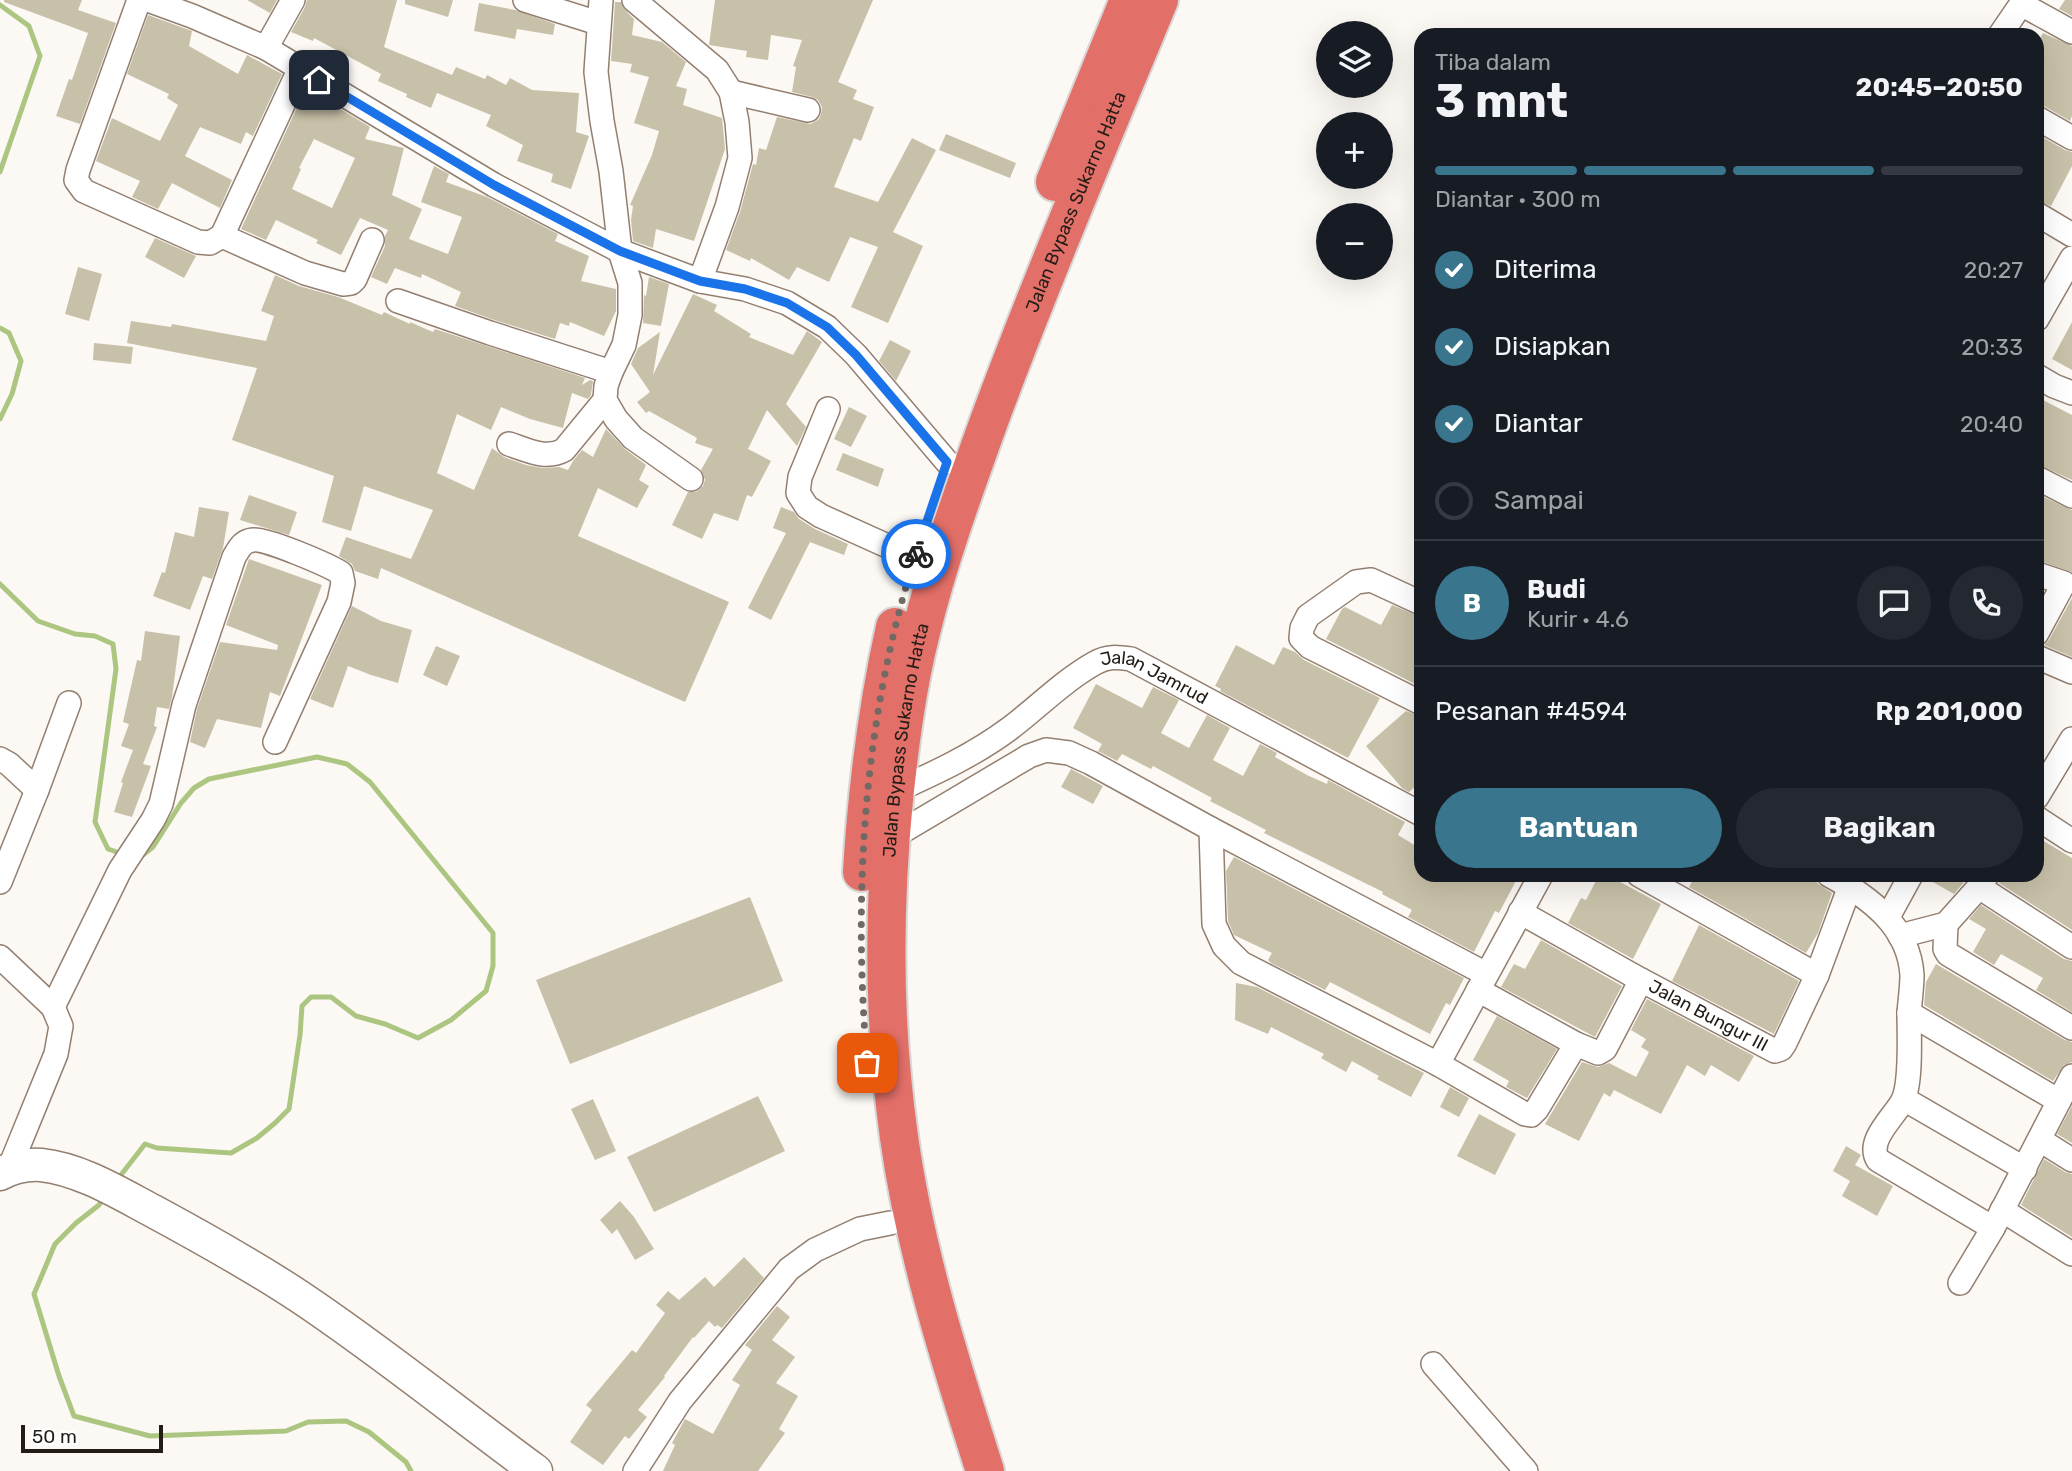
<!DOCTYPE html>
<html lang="id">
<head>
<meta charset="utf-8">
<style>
	body { margin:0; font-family:Rubik,sans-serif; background:#242831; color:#f1f3f6; height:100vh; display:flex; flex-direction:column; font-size:26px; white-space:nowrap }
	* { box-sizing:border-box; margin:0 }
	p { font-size:23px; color:#9ea1a6 }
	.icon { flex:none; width:38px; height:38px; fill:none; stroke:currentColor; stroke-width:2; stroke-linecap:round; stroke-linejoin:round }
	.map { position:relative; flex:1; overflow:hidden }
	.side { position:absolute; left:1414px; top:28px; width:630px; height:854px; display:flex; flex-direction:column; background:#171b24; border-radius:21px; box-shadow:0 7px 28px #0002 }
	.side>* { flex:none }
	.buttons { position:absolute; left:1316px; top:21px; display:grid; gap:14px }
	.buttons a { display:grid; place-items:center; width:77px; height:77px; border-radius:50%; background:#171b24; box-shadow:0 7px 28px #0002; font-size:35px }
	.scale { position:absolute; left:21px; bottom:18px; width:142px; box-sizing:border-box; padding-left:7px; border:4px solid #241c16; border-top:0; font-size:19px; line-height:24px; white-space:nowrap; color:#241c16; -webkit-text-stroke:5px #fff; paint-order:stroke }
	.pin { position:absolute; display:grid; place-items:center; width:60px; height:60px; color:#fff; margin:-30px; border-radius:14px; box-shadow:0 4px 10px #0006 }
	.courier { position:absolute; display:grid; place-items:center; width:70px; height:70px; margin:-35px; border:5px solid #1a73e8; border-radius:50%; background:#fff; color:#222; box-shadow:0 2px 9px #0007 }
	.overview em { font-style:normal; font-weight:700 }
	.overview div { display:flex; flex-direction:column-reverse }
	.overview { display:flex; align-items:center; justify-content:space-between; height:119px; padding:0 21px }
	h1 { font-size:46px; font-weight:700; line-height:52px }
	.bar { display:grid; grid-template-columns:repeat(4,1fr); gap:10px 7px; align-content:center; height:84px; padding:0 21px }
	.bar i { height:9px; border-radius:5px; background:#363941 }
	.bar .selected { background:#39768d }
	.bar p { grid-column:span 4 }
	.line { display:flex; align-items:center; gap:18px; padding:0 21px; border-top:2px solid #363941 }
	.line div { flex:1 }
	.round { display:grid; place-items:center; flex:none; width:74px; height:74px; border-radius:37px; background:#242831 }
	ol { padding:0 21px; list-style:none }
	li { display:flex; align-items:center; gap:21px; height:77px }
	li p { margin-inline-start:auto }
	li .icon { padding:7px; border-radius:50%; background:#39768d; color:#fff; stroke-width:4 }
	li:last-child { color:#9ea1a6 }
	li i { width:38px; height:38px; border:4px solid #363941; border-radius:50% }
	.action { display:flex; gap:14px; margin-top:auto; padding:14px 21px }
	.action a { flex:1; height:80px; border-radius:42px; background:#39768d; color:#fff; font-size:28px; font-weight:700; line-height:80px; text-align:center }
	.action a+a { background:#242831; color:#f1f3f6 }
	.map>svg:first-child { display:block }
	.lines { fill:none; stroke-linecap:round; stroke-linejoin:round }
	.stream { stroke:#acc681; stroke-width:5 }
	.building { fill:#c8c1a9; fill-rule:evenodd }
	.street-casing { stroke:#937f70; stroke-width:26 }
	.secondary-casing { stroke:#937f70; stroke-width:35 }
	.highway-casing { stroke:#d8d6d5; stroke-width:42 }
	.street { stroke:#fff; stroke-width:23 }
	.secondary { stroke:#fff; stroke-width:32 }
	.highway { stroke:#e26f68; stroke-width:38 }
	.done { stroke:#706964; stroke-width:7; stroke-dasharray:0 12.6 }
	.route { stroke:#1a73e8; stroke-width:9 }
	.labels { text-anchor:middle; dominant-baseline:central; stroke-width:7; stroke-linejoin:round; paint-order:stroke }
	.street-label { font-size:18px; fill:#241c16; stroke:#fff }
</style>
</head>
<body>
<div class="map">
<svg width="2072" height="1471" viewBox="0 0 2072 1471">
	<rect width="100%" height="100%" fill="#fcf8f4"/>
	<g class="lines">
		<path class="stream" d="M0 5 29 26 40 56 0 172
			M0 328 9 333 21 361 12 394 0 419
			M0 584 38 621 75 634 95 636 113 644 116 669 95 822 108 849 123 854
			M117 1180 145 1144 157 1148 231 1153 257 1138 275 1123 289 1109 300 1035 302 1006 311 997H331L356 1016 385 1024 418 1038 451 1020 486 991 493 966V933L370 782 347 764 317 757 209 779 194 788 181 803 153 847 139 858
			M105 1196 99 1205 76 1223 55 1244 34 1294 59 1376 74 1416 150 1436 286 1431 308 1422 346 1421 369 1432 406 1462 411 1471"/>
	</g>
	<path class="building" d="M4 0H82L78 10 116 23 80 124 56 116 69 79 72 80 88 33 4 2Z
		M247 0H277L270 13Z
		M307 0H397L384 47 452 75 456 67 485 79 487 75 506 85 510 78 532 90 579 93 576 132 589 136 571 189 551 182 553 174 517 161 523 145 486 126 491 115 437 93 431 108 406 97 407 94 378 81 381 74 314 38 313 41 291 32 305 7Z
		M405 0H453L448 17 405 4Z
		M715 0H873L838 82 857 90 853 99 874 107 861 141 854 138 834 187 878 202 912 138 936 150 893 232 923 246 888 323 851 307 878 247 850 237 829 282 797 267 789 280 751 258 750 261 726 250 740 212 753 164 756 165 759 148 766 150 777 117 811 124 819 119 821 114 822 107 818 100 812 97 792 92 796 67 793 66 802 40 771 35 768 60 746 57 747 51 709 45Z
		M2065 0H2072V16L2059 9Z
		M615 2H621L625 10 634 19 632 35 662 42 686 62 676 86 687 89 683 105 722 118 725 149 694 241 656 229 653 248 633 241 631 220 633 206 630 205 652 155 659 131 634 123 649 77 630 72 632 64 611 61Z
		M479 3 515 10 555 24 553 35 517 29 515 39 474 31Z
		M148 15 192 31 189 46 238 74 247 55 282 74 253 136 246 132 241 144 200 127 185 156 232 180 220 208 172 183 158 209 132 197 140 181 96 161 112 118 160 141 178 105 167 98 169 94 127 74Z
		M2043 33 2072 46V116L2070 121 2044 106 2037 104V44Z
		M306 88 370 127 365 139 404 148 392 195 422 209 409 239 448 254 462 217 421 202 434 166 449 174 446 182 487 197 558 234 555 241 589 256 581 281 616 289V311L604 336 570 322 569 326 560 323 555 339 494 320 455 306 461 292 422 274 421 278 395 268 387 284 371 277 385 246V236L388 230 360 218 341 255 316 243 318 240 276 220 266 240 241 229ZM314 139 355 158 332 208 292 189 301 169 299 168Z
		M946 134 1016 163 1010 178 939 150Z
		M2037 134 2065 150 2072 152V166L2051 206 2037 200Z
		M155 238 196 256 184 278 145 257Z
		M78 267 102 274 89 321 65 314Z
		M275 275 299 286 338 297 382 315 384 312 410 324V322L433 332 435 329 585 378 582 385 590 380 593 381 591 395 588 399 572 393 563 428 530 419 501 407 491 430 457 414 437 473 474 490 492 448 504 457 526 465 543 468 559 467 568 470 573 461 582 450 593 457 606 429 625 449 646 465 639 480 649 486 637 508 598 488 578 536 729 602 685 702 381 568 378 579 355 571 352 564 339 556 346 537 411 559 433 510 364 486 351 531 322 522 334 476 232 440 257 368 127 343 131 321 171 327 172 324 266 341 274 316 261 311Z
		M649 277 669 284 661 326 643 323 644 295 646 296Z
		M693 294 717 305 714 311 751 334 749 337 793 355 807 331 822 342 786 404 806 427 797 446 767 410 748 449 771 461 752 497 747 495 738 521 714 513 702 539 672 525 688 492H696L703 486 705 480 701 470 713 449 695 443 697 438 649 411 646 413 637 402 650 392 631 364 638 348 660 332 653 375Z
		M2072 322V370L2052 359Z
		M890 340 911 351 896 381 879 361Z
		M94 343 133 347 131 364 93 360Z
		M2037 397 2072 415V480L2037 464Z
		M849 407 867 416 851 447 834 439Z
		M843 453 884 469 878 487 836 470Z
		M2037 494 2072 510V572L2037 560Z
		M249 495 297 512 289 535 240 520Z
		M199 507 229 512 223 548 212 579 203 576 190 610 153 596 162 572 165 573 175 532 194 537Z
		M781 507 794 512 799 519 815 529 848 544 844 555 810 542 771 620 748 608 786 533 773 528Z
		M249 559 322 585 280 696 270 692 261 728 217 719 205 748 190 742 197 709 220 642 277 650 278 645 226 625Z
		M2072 598V657L2044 645 2049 640Z
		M1392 605 1421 617V635L1414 648 1421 652V687L1326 639 1342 609 1345 607 1381 625Z
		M352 606 381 621 412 630 398 683 371 675 348 666 333 708 310 699Z
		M145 631 180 636 172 697 169 709 157 707 154 726 157 727 143 764 151 766 132 817 114 812 123 783 121 782 133 750 121 746 129 724 123 722 137 660 141 661Z
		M1236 645 1274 665 1283 647 1295 652 1304 660 1380 698 1348 758 1220 691 1221 689 1215 686Z
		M436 646 460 656 447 686 423 675Z
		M1096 684 1142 708 1153 687 1179 700 1161 733 1189 748 1207 715 1230 728 1213 760 1243 776 1260 744 1277 753 1275 757 1307 775 1327 784 1328 780 1405 822 1398 835 1421 849V875H1519L1499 913 1495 911 1474 952 1408 917 1412 910 1382 894 1383 892 1264 833 1266 830 1210 801 1212 798 1153 766 1151 769 1122 754 1117 761 1098 751 1102 744 1073 728Z
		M1406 711 1421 717V781L1409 792 1402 788 1366 746Z
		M1071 769 1103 786 1093 804 1061 787Z
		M2042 840 2072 858V930L1999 883 2001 875H2037V848Z
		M1234 857 1464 978 1450 1005 1446 1003 1430 1034 1330 982 1325 990 1271 963 1268 960 1272 953 1234 935 1228 921 1226 871Z
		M1599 875H1607L1661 904 1633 959 1568 923 1581 898 1586 900Z
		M1696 875H1815L1817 883 1832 893 1818 933 1806 953 1689 887Z
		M1925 875H1970L1954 894 1924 877Z
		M750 897 783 981 570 1064 536 980Z
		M1981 905 2064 959 2072 961V1012L2036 990 2043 978 2001 954 1994 965 1973 952 1986 929 1969 919Z
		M1699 925 1799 981 1774 1034 1672 981Z
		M1541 940 1622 986 1595 1037 1501 987 1514 964 1525 969Z
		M1936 964 2065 1040 2072 1042V1062L2064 1065 2053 1081 1924 1005 1926 982Z
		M1236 983 1257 987 1424 1073 1411 1097 1377 1079 1379 1076 1352 1061 1346 1072 1321 1058 1324 1054 1271 1027 1268 1034 1235 1020Z
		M1647 999 1754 1056 1739 1082 1711 1065 1705 1076 1687 1065 1661 1114 1614 1090 1610 1097 1604 1093 1579 1141 1545 1124 1582 1062 1598 1067 1609 1063 1636 1077 1649 1052 1641 1047 1646 1039 1631 1030Z
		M1497 1016 1557 1049 1527 1098 1506 1087 1509 1081 1473 1060Z
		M1450 1087 1469 1098 1459 1117 1440 1107Z
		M758 1096 785 1151 654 1212 627 1157Z
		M593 1099 616 1151 595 1160 571 1109Z
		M2072 1106V1143L2057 1134Z
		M1479 1114 1516 1134 1495 1175 1457 1156Z
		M1846 1146 1861 1155 1855 1165 1893 1186 1877 1216 1842 1196 1850 1181 1833 1171Z
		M2044 1159 2065 1172 2072 1174V1237L2021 1205Z
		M620 1201 634 1217 654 1249 635 1260 617 1229 612 1234 600 1220Z
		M744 1257 764 1278 722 1328 717 1325 715 1327 709 1321 694 1338 693 1337 664 1376 665 1377 638 1410 647 1417 629 1439 625 1436 603 1465 570 1442 592 1410 586 1405 632 1350 636 1353 665 1313 656 1305 668 1291 679 1300 705 1277 714 1287Z
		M777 1306 790 1317 772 1340 795 1357 776 1383 798 1396 779 1429 785 1433 758 1471H663L675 1445 672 1443 685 1419 713 1434 740 1385 732 1380 752 1350 745 1345Z"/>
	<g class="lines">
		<defs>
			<g id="street">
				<path d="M139 0 78 170 76 180 84 191 198 242 210 243 222 236"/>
				<path d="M148 0 192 16 266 48 494 185 620 251 700 281 745 289 787 303 827 327 856 355 947 462"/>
				<path d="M525 0 598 23"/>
				<path d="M601 0 596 72 602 121 611 171 620 251 630 283V315L624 345 611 372 606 386 605 400 616 419 633 438 691 479"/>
				<path d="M634 0 717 70 731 92 737 122 740 158 727 207 700 281"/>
				<path d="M2021 4 2072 32"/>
				<path d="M2000 35 2024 0"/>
				<path d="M266 48 293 0"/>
				<path d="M731 92 808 110"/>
				<path d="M2037 118 2072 138"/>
				<path d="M2037 214 2072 235"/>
				<path d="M222 236 305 273 343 284 351 283 355 279 372 240"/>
				<path d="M222 236 300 68"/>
				<path d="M398 301 490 333 611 372"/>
				<path d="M2037 319 2072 258"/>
				<path d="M2037 376 2054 386 2072 393"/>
				<path d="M828 409 800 477 798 493 807 507 821 516 914 558"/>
				<path d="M509 444C527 450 546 460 564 450L605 400"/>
				<path d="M2037 478 2072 496"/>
				<path d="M2037 574 2064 583 2037 633"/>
				<path d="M1421 603 1371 580 1356 582 1308 616 1302 628 1301 638 1310 647 1421 703"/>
				<path d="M2037 657 2072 672"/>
				<path d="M0 759 9 764 37 790"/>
				<path id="s1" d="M895 791C935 773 974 755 1009 729 1037 708 1063 681 1095 663 1107 656 1117 657 1131 659L1421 814"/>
				<path d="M2037 797 2072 739"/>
				<path d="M2037 818 2072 841"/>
				<path d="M1211 829 1214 924 1224 946 1241 963 1438 1064 1525 1114 1531 1115 1537 1109 1576 1044"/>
				<path d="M891 838 1029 756 1046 750 1069 753 1091 763 1211 829 1486 974"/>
				<path d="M1639 875 1817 975"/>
				<path d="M1829 875C1869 897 1909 926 1912 975 1912 987 1910 1001 1909 1013L2059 1101"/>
				<path d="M0 882 37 790 69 703"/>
				<path d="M1979 887 2072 947"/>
				<path id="s2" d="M1520 912 1641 980 1775 1051 1781 1049 1785 1043 1817 975 1850 886"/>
				<path d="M1888 917 1911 875"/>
				<path d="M1946 924 1945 949 1948 954 2072 1028"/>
				<path d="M1900 936 1946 924 1979 887 1987 875"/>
				<path d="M0 957 53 1007 61 1026 56 1054 9 1169"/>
				<path d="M1478 990 1576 1044 1598 1053 1605 1049 1641 980"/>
				<path d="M53 1007 120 870 153 820 161 804 184 705 234 557C239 549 242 541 253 540 266 538 328 565 341 573L343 583 339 602 275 742"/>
				<path d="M1909 1013C1909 1034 1912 1085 1902 1102 1893 1118 1866 1141 1878 1160L1993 1228"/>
				<path d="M1438 1064 1541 875"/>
				<path d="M1904 1099 2025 1169"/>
				<path d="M2040 1140 2072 1160"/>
				<path d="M2002 1210 2072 1254"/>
				<path d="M1960 1283 1993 1228 2072 1076"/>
				<path d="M1433 1364 1526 1471"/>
				<path d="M635 1471 680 1401 789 1269 815 1250 860 1229 890 1223"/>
			</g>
			<path id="secondary" d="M0 1174C13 1167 26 1164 41 1165 80 1169 119 1193 153 1211 203 1238 253 1266 300 1297 381 1351 457 1413 536 1471"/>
			<g id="highway">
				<path d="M1055 182 1129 0"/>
				<path d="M862 872C867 789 877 708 895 627"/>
				<path id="s3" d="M985 1471C950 1361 915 1251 899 1137 883 1024 883 912 894 799 900 743 907 687 921 632 939 558 966 485 992 413 1044 274 1102 138 1159 0"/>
			</g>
		</defs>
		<use href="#street" class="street-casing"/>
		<use href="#secondary" class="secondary-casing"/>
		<use href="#highway" class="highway-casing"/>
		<use href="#street" class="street"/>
		<use href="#secondary" class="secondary"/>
		<use href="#highway" class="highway"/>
	</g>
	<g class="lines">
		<path class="done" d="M867 1063C853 893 863 717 916 554"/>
		<path class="route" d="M319 80 494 185 620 251 700 281 745 289 787 303 827 327 856 355 947 462 916 554"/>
	</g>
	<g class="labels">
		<g class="street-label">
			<text stroke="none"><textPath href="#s3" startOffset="1311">Jalan Bypass Sukarno Hatta</textPath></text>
			<text stroke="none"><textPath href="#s1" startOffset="303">Jalan Jamrud</textPath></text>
			<text stroke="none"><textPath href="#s3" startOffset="744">Jalan Bypass Sukarno Hatta</textPath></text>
			<text stroke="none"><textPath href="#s2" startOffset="215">Jalan Bungur III</textPath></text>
		</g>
	</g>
</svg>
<div class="buttons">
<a><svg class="icon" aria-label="layers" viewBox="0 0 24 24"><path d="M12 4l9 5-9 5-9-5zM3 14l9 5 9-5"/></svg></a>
<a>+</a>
<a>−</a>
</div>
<div class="scale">50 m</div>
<div class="pin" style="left:867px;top:1063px;background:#ea580c"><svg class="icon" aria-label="bag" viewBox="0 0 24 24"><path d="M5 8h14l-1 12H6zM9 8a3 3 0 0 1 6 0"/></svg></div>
<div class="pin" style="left:319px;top:80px;background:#1f2937"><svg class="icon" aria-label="home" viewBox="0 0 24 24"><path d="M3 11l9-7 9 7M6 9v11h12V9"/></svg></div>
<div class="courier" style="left:916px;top:554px"><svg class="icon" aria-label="bike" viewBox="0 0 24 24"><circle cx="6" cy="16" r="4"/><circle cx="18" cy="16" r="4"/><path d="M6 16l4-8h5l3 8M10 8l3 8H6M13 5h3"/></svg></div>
<section class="side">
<div class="overview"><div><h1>3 mnt</h1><p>Tiba dalam</p></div><em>20:45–20:50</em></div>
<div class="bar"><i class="selected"></i><i class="selected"></i><i class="selected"></i><i></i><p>Diantar · 300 m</p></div>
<ol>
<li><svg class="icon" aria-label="check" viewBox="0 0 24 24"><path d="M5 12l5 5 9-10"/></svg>Diterima<p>20:27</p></li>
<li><svg class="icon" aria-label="check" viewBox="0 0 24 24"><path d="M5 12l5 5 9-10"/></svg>Disiapkan<p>20:33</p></li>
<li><svg class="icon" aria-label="check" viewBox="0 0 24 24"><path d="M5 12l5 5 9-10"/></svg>Diantar<p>20:40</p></li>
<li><i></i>Sampai</li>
</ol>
<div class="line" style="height:126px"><b class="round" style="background:#39768d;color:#fff">B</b><div><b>Budi</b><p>Kurir · 4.6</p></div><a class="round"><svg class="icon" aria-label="chat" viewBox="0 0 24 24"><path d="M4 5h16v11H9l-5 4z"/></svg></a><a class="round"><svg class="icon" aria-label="phone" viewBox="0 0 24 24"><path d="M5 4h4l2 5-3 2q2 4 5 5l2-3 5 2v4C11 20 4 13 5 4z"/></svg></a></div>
<div class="line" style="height:91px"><div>Pesanan #4594</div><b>Rp 201,000</b></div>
<div class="action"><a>Bantuan</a><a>Bagikan</a></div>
</section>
</div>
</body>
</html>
